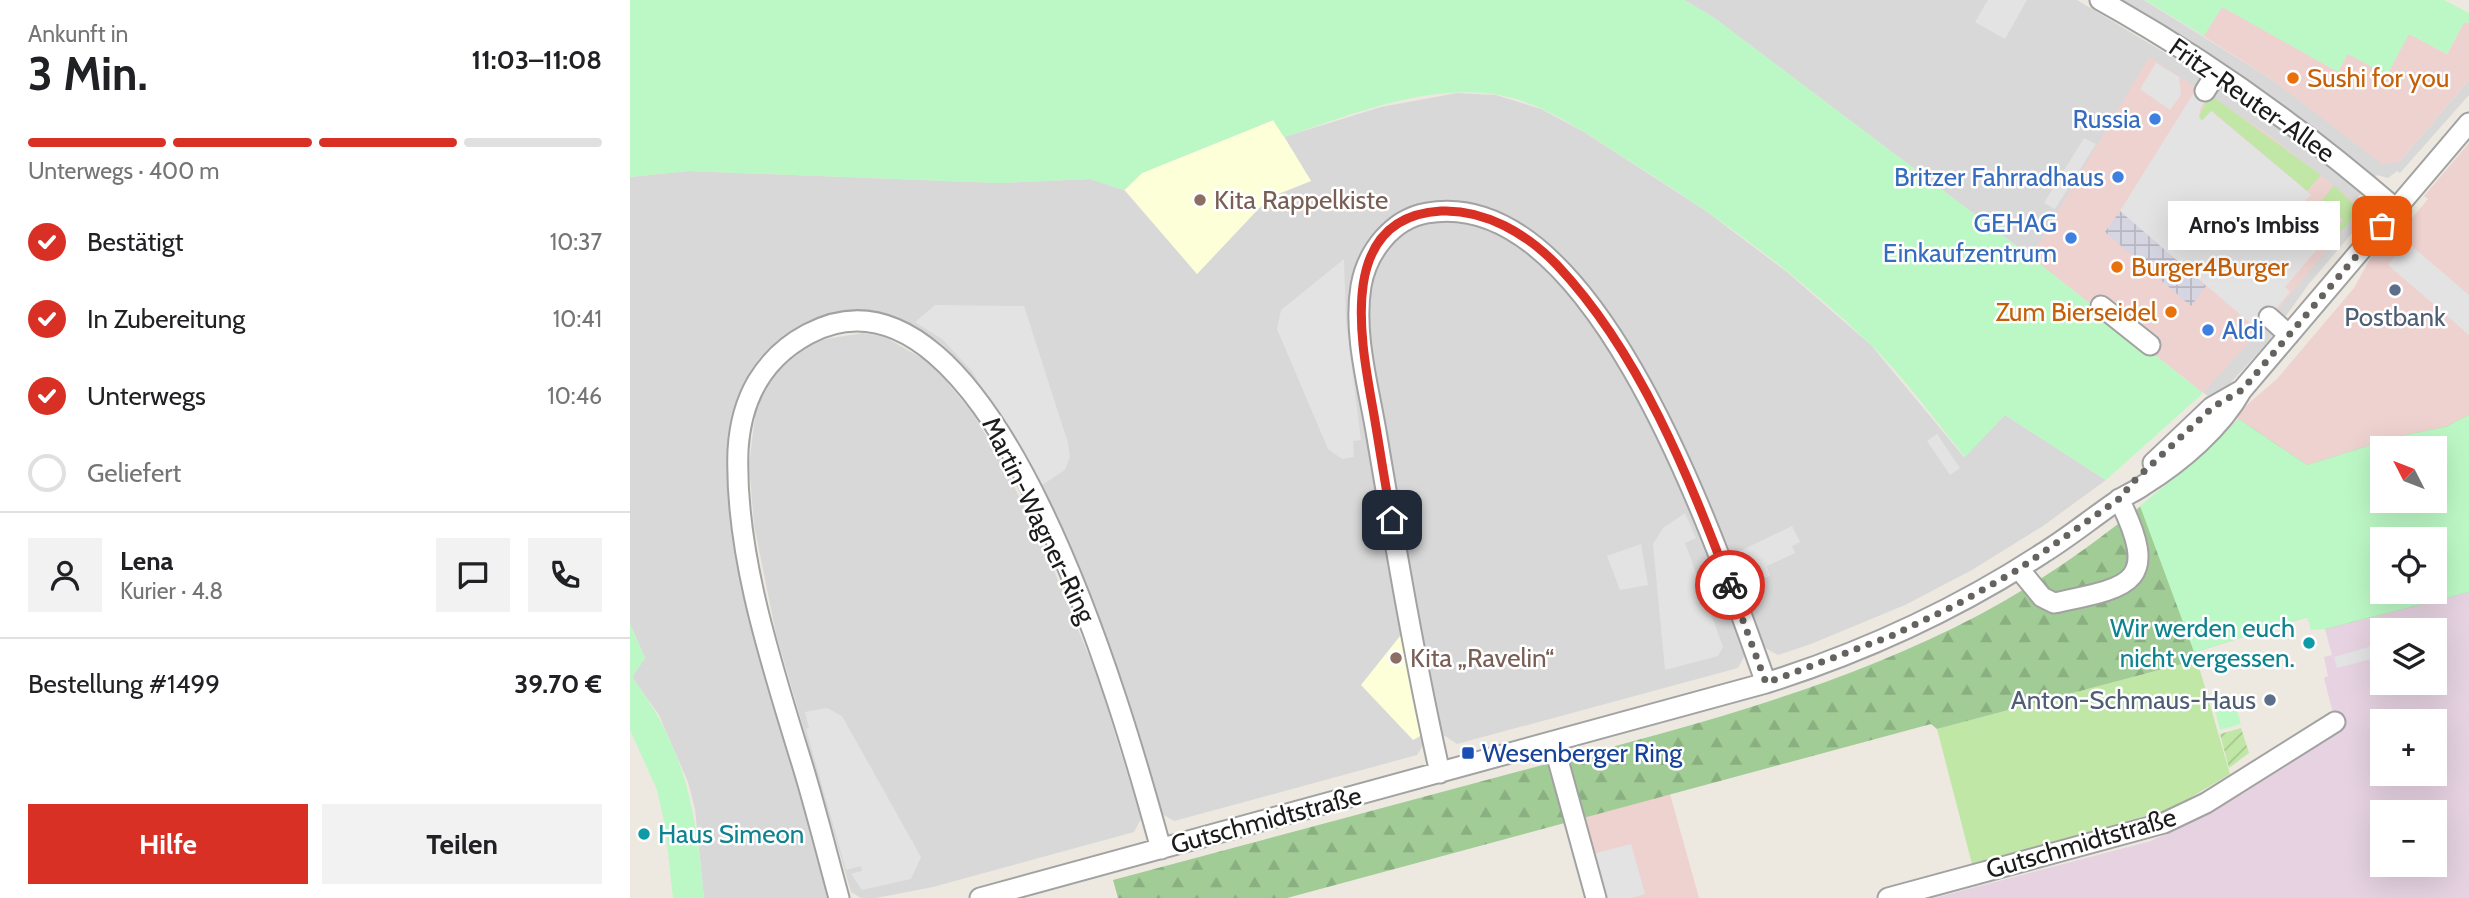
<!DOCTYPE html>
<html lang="de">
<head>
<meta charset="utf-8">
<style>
	body { margin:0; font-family:Cabin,sans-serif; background:#f2f2f2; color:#202124; height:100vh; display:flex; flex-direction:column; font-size:26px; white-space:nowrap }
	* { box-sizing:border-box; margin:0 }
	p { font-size:23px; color:#757577 }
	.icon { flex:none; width:38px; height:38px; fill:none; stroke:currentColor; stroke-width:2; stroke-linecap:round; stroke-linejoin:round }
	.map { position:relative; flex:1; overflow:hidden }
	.drawer { display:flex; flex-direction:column; background:#fff; width:630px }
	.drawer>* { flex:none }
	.needle { width:46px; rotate:312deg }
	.controls { position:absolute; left:1740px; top:436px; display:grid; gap:14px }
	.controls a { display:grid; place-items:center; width:77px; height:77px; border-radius:0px; background:#fff; box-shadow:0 7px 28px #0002; font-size:35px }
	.pin { position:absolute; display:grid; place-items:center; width:60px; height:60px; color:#fff; margin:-30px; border-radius:14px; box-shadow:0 4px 10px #0006 }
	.courier { position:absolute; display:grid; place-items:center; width:70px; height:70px; margin:-35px; border:5px solid #d93025; border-radius:50%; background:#fff; color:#222; box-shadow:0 2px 9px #0007 }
	.bubble { position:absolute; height:49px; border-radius:0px; background:#fff; box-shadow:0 7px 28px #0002; font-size:23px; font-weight:700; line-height:49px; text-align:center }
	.headline em { font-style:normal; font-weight:700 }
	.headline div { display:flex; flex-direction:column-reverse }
	.headline { display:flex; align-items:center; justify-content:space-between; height:119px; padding:0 28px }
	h1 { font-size:46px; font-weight:700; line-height:52px }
	.bar { display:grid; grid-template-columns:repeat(4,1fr); gap:10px 7px; align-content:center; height:84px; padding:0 28px }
	.bar i { height:9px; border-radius:5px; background:#e0e0e0 }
	.bar .on { background:#d93025 }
	.bar p { grid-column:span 4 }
	.line { display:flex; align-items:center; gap:18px; padding:0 28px; border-top:2px solid #e0e0e0 }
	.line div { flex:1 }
	.round { display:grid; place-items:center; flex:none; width:74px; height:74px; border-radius:0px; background:#f2f2f2 }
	ol { padding:0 28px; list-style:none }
	li { display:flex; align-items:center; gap:21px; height:77px }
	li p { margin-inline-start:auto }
	li .icon { padding:7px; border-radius:50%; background:#d93025; color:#fff; stroke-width:4 }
	li:last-child { color:#757577 }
	li i { width:38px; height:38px; border:4px solid #e0e0e0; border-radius:50% }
	.button { display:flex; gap:14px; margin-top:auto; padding:14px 28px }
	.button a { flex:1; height:80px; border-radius:0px; background:#d93025; color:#fff; font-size:28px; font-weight:700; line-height:80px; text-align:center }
	.button a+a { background:#f2f2f2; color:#202124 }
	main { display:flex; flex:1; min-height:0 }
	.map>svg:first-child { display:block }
	.residential { fill:#d9d8d8 }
	.commercial { fill:#eed2cf }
	.education { fill:#fcffd7 }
	.railway { fill:#e6d2e1; fill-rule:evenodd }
	.grass { fill:#c1e7a6 }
	.forest { fill:url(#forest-firs); fill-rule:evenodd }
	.park { fill:#bcf8c5; fill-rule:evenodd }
	.garden { fill:url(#garden-furrows) }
	.parking { fill:#e3e3e3 }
	.plaza { fill:url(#plaza-grid) }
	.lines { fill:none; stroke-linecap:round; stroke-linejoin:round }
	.minor-casing { stroke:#a2a2a2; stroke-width:23 }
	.minor { stroke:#fff; stroke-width:19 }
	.done { stroke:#646360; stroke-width:7; stroke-dasharray:0 12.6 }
	.route { stroke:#d93025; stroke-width:9 }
	.food-dot { fill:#e8710a; stroke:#fff; stroke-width:2.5 }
	.shop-dot { fill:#3f7fe0; stroke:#fff; stroke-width:2.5 }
	.education-dot { fill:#8d6e63; stroke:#fff; stroke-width:2.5 }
	.service-dot { fill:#5c6f8a; stroke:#fff; stroke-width:2.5 }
	.culture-dot { fill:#0f9aa8; stroke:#fff; stroke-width:2.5 }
	.transit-dot { fill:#1a4fb4; stroke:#fff; stroke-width:2.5 }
	.labels { text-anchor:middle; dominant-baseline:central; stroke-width:5; stroke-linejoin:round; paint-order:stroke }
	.food-label { font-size:26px; fill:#c56008; stroke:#fff; text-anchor:start }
	.street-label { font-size:26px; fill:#1b1b1b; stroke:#fff }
	.shop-label { font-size:26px; fill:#366cbe; stroke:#fff; text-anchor:end }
	.education-label { font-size:26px; fill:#785e54; stroke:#fff; text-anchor:start }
	.service-label { font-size:26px; fill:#4e5e75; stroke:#fff }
	.culture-label { font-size:26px; fill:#0d838f; stroke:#fff; text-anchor:end }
	.transit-label { font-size:26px; fill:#164399; stroke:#fff; text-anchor:start }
</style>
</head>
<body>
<main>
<section class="drawer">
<div class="headline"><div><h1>3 Min.</h1><p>Ankunft in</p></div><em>11:03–11:08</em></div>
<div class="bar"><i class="on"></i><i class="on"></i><i class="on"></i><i></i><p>Unterwegs · 400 m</p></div>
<ol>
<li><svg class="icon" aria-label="check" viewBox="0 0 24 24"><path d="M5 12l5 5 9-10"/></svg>Bestätigt<p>10:37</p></li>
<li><svg class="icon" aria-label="check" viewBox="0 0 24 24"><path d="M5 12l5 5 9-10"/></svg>In Zubereitung<p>10:41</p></li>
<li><svg class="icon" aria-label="check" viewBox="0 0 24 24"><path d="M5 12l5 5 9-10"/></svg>Unterwegs<p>10:46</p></li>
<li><i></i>Geliefert</li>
</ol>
<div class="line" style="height:126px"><a class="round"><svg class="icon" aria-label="person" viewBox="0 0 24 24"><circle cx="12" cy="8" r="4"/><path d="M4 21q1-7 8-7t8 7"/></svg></a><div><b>Lena</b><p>Kurier · 4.8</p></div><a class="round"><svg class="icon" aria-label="chat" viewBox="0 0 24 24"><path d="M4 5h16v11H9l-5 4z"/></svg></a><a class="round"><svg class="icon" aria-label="phone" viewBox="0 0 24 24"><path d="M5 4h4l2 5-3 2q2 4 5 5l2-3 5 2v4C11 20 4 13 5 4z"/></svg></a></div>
<div class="line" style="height:91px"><div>Bestellung #1499</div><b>39.70 €</b></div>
<div class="button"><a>Hilfe</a><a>Teilen</a></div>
</section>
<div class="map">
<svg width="1839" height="898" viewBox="0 0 1839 898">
	<defs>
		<pattern id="forest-firs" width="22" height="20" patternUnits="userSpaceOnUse" patternTransform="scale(1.75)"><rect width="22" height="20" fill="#a1cc95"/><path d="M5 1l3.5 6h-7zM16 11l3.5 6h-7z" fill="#8aaf80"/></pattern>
		<pattern id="garden-furrows" width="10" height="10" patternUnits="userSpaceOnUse" patternTransform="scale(1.75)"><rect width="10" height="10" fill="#c1e7a6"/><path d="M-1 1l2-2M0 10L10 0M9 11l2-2" fill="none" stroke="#a5c68e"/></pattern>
		<pattern id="plaza-grid" width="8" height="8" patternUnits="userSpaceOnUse" patternTransform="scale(1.75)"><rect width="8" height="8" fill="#d6d5e2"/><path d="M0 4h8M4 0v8" fill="none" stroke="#b7b6c1"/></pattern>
	</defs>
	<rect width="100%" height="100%" fill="#ede9e0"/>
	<path class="residential" d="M1054 0H1447L1605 95 1689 157 1732 192 1728 197 1734 205 1730 216 1734 219 1678 285 1637 343 1584 401 1401 257 1083 17Z
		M1485 0H1514L1641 79 1693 117 1769 162 1839 80V95L1770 173 1767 171 1758 178 1747 175 1744 178 1634 93Z
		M827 93 866 95 911 109 954 132 1076 211 1157 272 1241 345 1334 457 1375 415 1476 480 1413 526 1342 570 1275 605 1181 644 1148 655 1135 648 1115 655 1108 668 827 744 815 736 795 742 787 755 544 821 532 814 507 728 468 619 356 396 313 345 284 325 262 317 236 312 186 319 148 340 127 361 113 384 101 429 99 487 104 532 129 654 200 895 198 898H74L65 809 58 782 29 715 2 677 15 658 0 624V177L58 171 369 183 460 179 494 190 567 274 633 204 643 196 681 181 654 137 751 107Z
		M233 333 255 337 302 364 344 415 380 478 418 556 468 678 511 819 504 832 303 887 246 898H231L221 892 146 634 124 525 119 464 126 409 135 388 150 367 168 351 189 340Z"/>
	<path class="commercial" d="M1581 0 1707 71 1717 54 1779 34 1817 54 1834 22 1839 23V80L1769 162 1752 164 1641 79 1537 13Z
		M1519 57 1635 132 1725 202 1727 207 1726 214 1646 312 1573 393 1401 257Z
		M1839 143V415L1815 427 1770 436 1677 465 1604 416 1647 379 1724 288 1740 259 1758 239 1762 242 1798 199 1794 196Z
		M1040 794 1069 898H973L951 818Z"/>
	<path class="education" d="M644 120 681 181 643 196 633 204 567 274 495 190 512 173Z
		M774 631 794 734 783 740 731 685Z"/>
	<path class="railway" d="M1839 592V898H1304L1521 841 1558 824 1707 729 1694 678 1698 676 1694 657 1702 655 1695 629ZM1752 630H1804V682H1752ZM1752 721H1804V774H1752ZM1752 812H1804V864H1752Z"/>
	<path class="grass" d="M1579 94 1691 175 1677 191 1582 111 1572 121 1569 117Z
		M1704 185 1727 207 1726 214 1708 235 1704 231 1713 220 1691 202Z
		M1567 660 1600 774 1541 809 1342 864 1307 729Z"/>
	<path class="forest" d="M1839 415V592L1695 629 1677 617 1565 652 1567 660 1307 729 1301 724 657 898H488L483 880C619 844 755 807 890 771 1046 730 1204 691 1347 616 1439 568 1535 491 1609 419L1677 465 1770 436 1815 427ZM1752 448H1804V500H1752ZM1752 539H1804V592H1752Z"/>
	<path class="park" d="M0 0H1054L1083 17 1401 257 1573 393 1476 480 1375 415 1335 457C1304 419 1274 377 1239 343 1167 273 1083 213 998 160 954 132 909 98 855 93 787 87 717 116 654 137L643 120 512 173 494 190 460 179 369 183 58 171 0 177Z
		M1515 0H1814L1839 13V23L1834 22 1817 54 1779 34 1757 75 1718 54 1708 72 1592 7 1574 36Z
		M1839 415V592L1695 629 1681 630 1677 617 1565 652 1567 660 1510 506 1575 452 1609 419 1677 465 1770 436 1815 427ZM1752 448H1804V500H1752ZM1752 539H1804V592H1752Z
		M0 624 15 658 2 677C56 749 66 811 74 898H43L35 825 27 790 0 730Z
		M1603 697 1611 724 1590 730 1583 702Z"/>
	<path class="garden" d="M1611 728 1619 753 1599 768 1590 734Z"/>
	<path class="parking" d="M1358 0H1397L1375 39 1345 22Z
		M1526 63 1549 77 1551 95 1540 110 1510 89Z
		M1568 86 1579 94 1570 109 1569 117 1572 121 1581 111 1677 191 1681 195 1671 205 1702 232 1655 287 1660 292 1628 330 1490 211Z
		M1454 138 1466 144 1425 209 1414 203Z
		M1777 242 1839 295V335L1758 265Z
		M714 259 716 321 731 440 723 441 724 457 712 459 698 449 647 329 651 310Z
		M305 305 394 306 438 443 440 457 435 470 409 487 342 371 312 339 285 322Z
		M1307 434 1330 468 1320 475 1297 441Z
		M1055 513 1066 538 1055 543 1093 647 1088 656 1035 670 1023 544 1033 528Z
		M1162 526 1170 542 1162 546 1165 553 1137 566 1140 576 1114 586 1102 555Z
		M1011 544 1018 585 990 590 977 556Z
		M1752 643V656L1707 668 1704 657Z
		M197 708 212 716 291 857 281 879 232 890 221 874 232 871 231 866 216 870 176 729 179 728 175 712Z
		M1001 844 1015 894 1001 898H976L963 854Z"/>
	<path class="plaza" d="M1490 211 1576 286 1561 306 1475 232Z"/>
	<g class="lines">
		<defs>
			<path id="minor" d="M1470 0C1576 59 1675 130 1766 209
				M1575 91 1587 72
				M1471 306 1520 345
				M1639 317 1659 335
				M1523 463 1582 407 1610 391
				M1389 569 1412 597 1424 603C1501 587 1531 584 1489 499
				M923 742 966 898
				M810 773C785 662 766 549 747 437 739 388 723 335 731 286 737 252 762 219 797 213 969 182 1091 560 1136 683
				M209 898C197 854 186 810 173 767 143 669 104 553 108 450 111 399 133 358 178 334 364 234 499 733 531 849
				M350 898 1136 683C1234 652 1327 609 1413 553 1439 537 1462 518 1487 501 1496 495 1506 491 1514 485 1551 462 1591 428 1612 390L1839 123
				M1258 898 1534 823 1576 803 1705 722"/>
		</defs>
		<use href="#minor" class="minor-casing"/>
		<use href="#minor" class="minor"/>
	</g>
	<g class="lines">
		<path class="done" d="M1100 585 1136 683 1261 636 1324 606 1389 569 1489 499 1506 479 1583 407 1612 390 1752 226"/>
		<path class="route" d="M762 520C755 485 750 450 744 415 732 347 703 217 811 211 855 209 897 234 927 265 1010 353 1058 475 1100 585"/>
	</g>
	<g class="food-dot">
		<circle cx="1663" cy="78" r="7"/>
		<circle cx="1487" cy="267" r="7"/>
		<circle cx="1541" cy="312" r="7"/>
	</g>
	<g class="shop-dot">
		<circle cx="1525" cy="119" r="7"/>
		<circle cx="1488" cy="177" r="7"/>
		<circle cx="1441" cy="238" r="7"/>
		<circle cx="1578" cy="330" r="7"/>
	</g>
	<g class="education-dot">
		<circle cx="570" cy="200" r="7"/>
		<circle cx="766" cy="658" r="7"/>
	</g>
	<g class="service-dot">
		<circle cx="1765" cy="290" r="7"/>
		<circle cx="1640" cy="700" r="7"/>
	</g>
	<g class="culture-dot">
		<circle cx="1679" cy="643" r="7"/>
		<circle cx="14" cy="834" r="7"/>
	</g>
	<rect class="transit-dot" x="831" y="746" width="14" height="14" rx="3.5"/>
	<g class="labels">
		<g class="food-label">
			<text x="1677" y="78">Sushi for you</text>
			<text x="1501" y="267">Burger4Burger</text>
			<text x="1527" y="312" text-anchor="end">Zum Bierseidel</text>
		</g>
		<g class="street-label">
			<text transform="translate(1622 100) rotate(35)">Fritz-Reuter-Allee</text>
			<text transform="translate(409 520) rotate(64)">Martin-Wagner-Ring</text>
			<text transform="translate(636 820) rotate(-15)">Gutschmidtstraße</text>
			<text transform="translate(1451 843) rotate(-16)">Gutschmidtstraße</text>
		</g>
		<g class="shop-label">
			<text x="1511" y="119">Russia</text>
			<text x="1474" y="177">Britzer Fahrradhaus</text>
			<text x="1427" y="223">GEHAG<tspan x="1427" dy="30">Einkaufzentrum</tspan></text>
			<text x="1592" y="330" text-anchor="start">Aldi</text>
		</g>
		<g class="education-label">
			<text x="584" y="200">Kita Rappelkiste</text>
			<text x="780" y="658">Kita „Ravelin“</text>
		</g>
		<g class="service-label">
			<text x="1765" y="317">Postbank</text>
			<text x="1626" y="700" text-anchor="end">Anton-Schmaus-Haus</text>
		</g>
		<g class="culture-label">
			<text x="1665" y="628">Wir werden euch<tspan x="1665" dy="30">nicht vergessen.</tspan></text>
			<text x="28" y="834" text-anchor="start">Haus Simeon</text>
		</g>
		<g class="transit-label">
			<text x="852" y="753">Wesenberger Ring</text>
		</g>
	</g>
</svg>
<div class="controls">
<a><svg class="needle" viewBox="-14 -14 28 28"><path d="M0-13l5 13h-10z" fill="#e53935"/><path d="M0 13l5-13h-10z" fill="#757577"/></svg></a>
<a><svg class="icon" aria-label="locate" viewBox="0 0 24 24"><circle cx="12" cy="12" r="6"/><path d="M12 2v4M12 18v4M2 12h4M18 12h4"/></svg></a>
<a><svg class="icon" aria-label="layers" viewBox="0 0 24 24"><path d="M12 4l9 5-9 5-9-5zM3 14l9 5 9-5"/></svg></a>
<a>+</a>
<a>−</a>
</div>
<div class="pin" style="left:1752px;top:226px;background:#ea580c"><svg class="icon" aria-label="bag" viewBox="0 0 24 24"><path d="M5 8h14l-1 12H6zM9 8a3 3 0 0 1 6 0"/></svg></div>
<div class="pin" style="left:762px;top:520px;background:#1f2937"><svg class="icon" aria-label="home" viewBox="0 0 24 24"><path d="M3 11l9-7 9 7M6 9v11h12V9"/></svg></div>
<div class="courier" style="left:1100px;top:585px"><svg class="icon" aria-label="bike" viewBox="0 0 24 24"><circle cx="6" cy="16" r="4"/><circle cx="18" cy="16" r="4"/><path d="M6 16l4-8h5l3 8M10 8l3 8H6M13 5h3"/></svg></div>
<div class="bubble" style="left:1538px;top:201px;width:172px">Arno's Imbiss</div>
</div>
</main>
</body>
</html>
